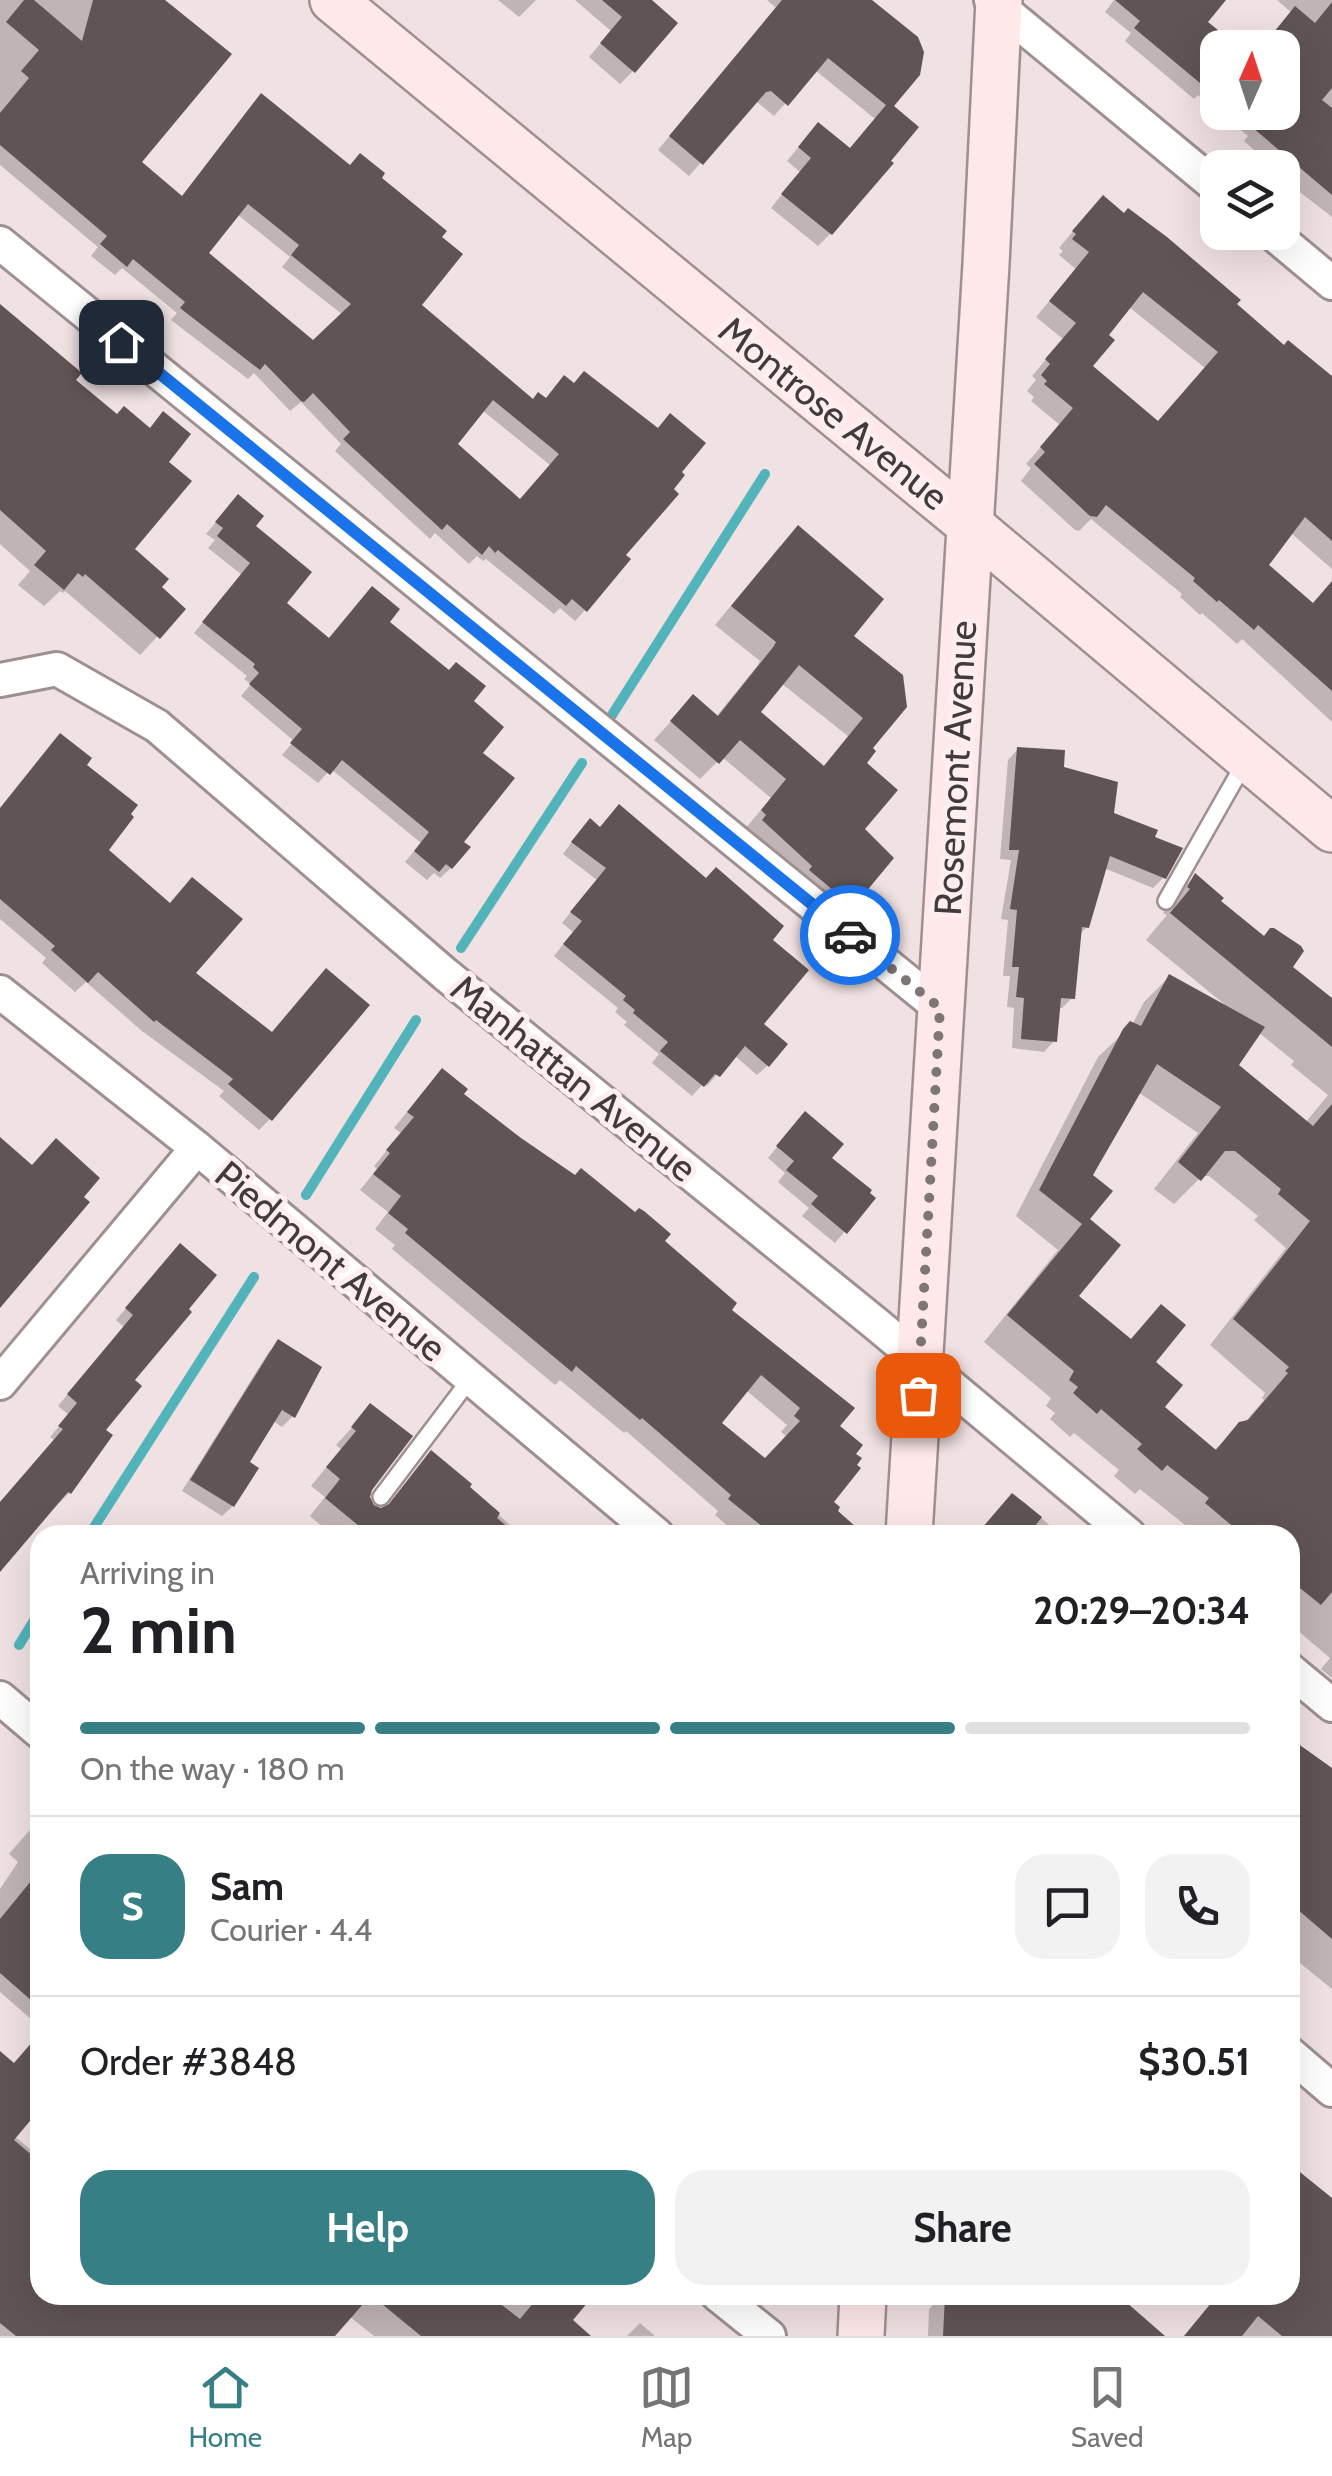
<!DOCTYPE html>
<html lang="en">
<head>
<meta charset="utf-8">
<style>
	body { margin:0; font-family:Cabin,sans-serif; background:#f2f2f2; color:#202124; height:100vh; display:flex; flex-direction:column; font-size:38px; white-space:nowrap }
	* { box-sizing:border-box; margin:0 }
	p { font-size:32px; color:#757577 }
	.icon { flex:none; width:55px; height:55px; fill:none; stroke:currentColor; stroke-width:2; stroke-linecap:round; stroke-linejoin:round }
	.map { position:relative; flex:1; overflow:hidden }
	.side { position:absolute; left:30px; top:1525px; width:1270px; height:780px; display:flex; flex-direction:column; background:#fff; border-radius:30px; box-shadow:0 10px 40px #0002 }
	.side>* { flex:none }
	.needle { width:65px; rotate:3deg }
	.controls { position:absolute; left:1200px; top:30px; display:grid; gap:20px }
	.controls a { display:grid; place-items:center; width:100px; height:100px; border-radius:20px; background:#fff; box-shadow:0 10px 40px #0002; font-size:50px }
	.pin { position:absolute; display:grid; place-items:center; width:85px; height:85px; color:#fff; margin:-42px; border-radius:20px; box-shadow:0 5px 15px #0006 }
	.courier { position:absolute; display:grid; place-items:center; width:100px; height:100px; margin:-50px; border:8px solid #1a73e8; border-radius:50%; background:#fff; color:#222; box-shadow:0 2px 12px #0007 }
	.summary em { font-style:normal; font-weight:800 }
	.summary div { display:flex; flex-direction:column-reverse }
	.summary { display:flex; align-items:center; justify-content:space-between; height:170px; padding:0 50px }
	h1 { font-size:65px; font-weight:800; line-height:75px }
	.bar { display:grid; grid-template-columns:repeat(4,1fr); gap:15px 10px; align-content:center; height:120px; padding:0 50px }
	.bar i { height:12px; border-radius:8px; background:#e0e0e0 }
	.bar .selected { background:#367f85 }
	.bar p { grid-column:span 4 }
	.line { display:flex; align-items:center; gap:25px; padding:0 50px; border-top:2px solid #e0e0e0 }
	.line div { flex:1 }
	.round { display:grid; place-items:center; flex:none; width:105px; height:105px; border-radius:30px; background:#f2f2f2 }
	.action { display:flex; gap:20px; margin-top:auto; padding:20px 50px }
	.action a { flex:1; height:115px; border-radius:30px; background:#367f85; color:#fff; font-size:40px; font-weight:800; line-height:115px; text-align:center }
	.action a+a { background:#f2f2f2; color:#202124 }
	.dock { display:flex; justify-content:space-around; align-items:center; height:140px; border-top:2px solid #e0e0e0; background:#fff; font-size:28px; color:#757577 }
	.dock a { display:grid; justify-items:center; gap:5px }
	.dock .selected { color:#367f85 }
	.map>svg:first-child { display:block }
	.shadow { fill:#0003; fill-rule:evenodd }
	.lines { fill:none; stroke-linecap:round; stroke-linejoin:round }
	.stream { stroke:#52b3bb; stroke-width:10 }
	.building { fill:#605454; fill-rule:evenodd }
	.lane-casing { stroke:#9e9090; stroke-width:20 }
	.street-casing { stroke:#9e9090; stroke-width:38 }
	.secondary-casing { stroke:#9e9090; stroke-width:50 }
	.lane { stroke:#fff; stroke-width:15 }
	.street { stroke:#fff; stroke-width:32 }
	.secondary { stroke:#fee8e9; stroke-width:45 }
	.done { stroke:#7e7575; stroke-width:10; stroke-dasharray:0 18 }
	.route { stroke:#1a73e8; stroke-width:12 }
	.labels { text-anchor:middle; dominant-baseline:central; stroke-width:10; stroke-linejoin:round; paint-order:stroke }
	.street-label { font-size:38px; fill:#413b3b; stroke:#feeeef }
</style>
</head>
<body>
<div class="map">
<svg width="1332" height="2336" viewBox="0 0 1332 2336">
	<rect width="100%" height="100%" fill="#f0e1e2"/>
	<path class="shadow" d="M0 0H162L138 163 181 198 349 167 378 178 418 306 532 402 678 472 585 610 575 621 560 608 554 614 486 559 483 561 477 556 469 564 435 533 430 539 335 451 341 444 301 402 290 411 254 373 248 379 171 320 177 313 122 268 115 275 91 256 98 247 0 165ZM237 214 290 257 282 267 343 315 313 343 206 254ZM482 410 550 465 519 502 455 444Z
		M498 0H536L519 17Z
		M575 0H648L633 71 620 84 589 57 611 31Z
		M767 0H849L891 107 830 234 818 246 771 208 800 172 787 161 806 138 849 150 875 119 815 70 774 116 757 102 753 103 689 176 658 150 776 8Z
		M1114 0H1223L1204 22 1234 48H1218V111L1198 95 1194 99 1125 41 1131 33 1105 12Z
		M1277 0H1332V217L1292 186 1294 184 1282 174V168H1275L1244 141 1248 136 1219 112H1282L1291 12Z
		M1088 213 1234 305 1284 348 1332 379V569L1291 533 1266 566 1312 606 1332 582V722L1242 639 1237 644 1202 613 1200 615 1180 597 1182 594 1091 519 1079 531 1075 530 1021 481 1031 468 1026 464 1060 425 1031 401 1034 397 1027 391 1036 380 1032 376 1063 339 1036 317 1076 269 1059 255 1063 251 1059 248ZM1129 307 1205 368 1157 424 1089 366 1106 336Z
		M0 307 72 380 117 417 148 430 163 415 165 462 131 549 158 588 183 609 140 655 65 591 63 593 60 591 44 606 18 585 30 571 0 544Z
		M228 508 252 526 283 604 328 641 386 622 470 702 480 753 460 842 451 868 440 878 434 873 427 880 405 862 421 843 331 769 318 783 282 755 294 741 241 696 251 684 244 679 247 676 194 633 242 575 208 548 215 540 206 534Z
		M780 546 850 636 870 749 864 763 861 829 891 858 845 909 840 904 826 917 745 829 771 798 722 757 700 779 654 740 693 697 716 717 757 666 760 661 715 625ZM781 683 848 736 822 768 757 712Z
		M1018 749 1061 769 1111 814 1152 838 1164 877 1153 888 1104 868 1087 927 1079 935 1072 998 1062 1008H1058L1054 1041 1044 1052 1012 1048 1014 1008 1007 1007 1010 976H1003L1008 920 1001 919 1011 860 1000 859 1008 760Z
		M84 765 105 850 193 974 270 1119 259 1130 219 1096 224 1091 142 1031 86 982 75 992 42 963 46 958 0 919V809Z
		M579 832 769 940 760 1024 768 1065 757 1075 734 1055 707 1086 704 1083 692 1096 652 1063 659 1054 624 1025 627 1022 615 1012 618 1008 554 956 573 932 562 923 597 880 563 854Z
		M1195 876 1218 902 1290 968 1332 999V1678L1321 1669 1330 1658 1290 1624V1535H1187L1181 1530 1185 1525 1140 1489 1135 1494 1114 1476 1119 1470 1074 1433 1070 1437 1050 1419 1055 1413 1046 1406 1051 1398 984 1342 1058 1250 1016 1216 1098 1057 1132 1025 1144 1002 1169 977 1223 1006 1224 1004 1146 940 1167 915 1163 913 1170 901ZM1258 1032 1294 1061 1291 1065 1328 1095 1306 1122 1235 1065ZM1138 1092 1198 1133 1154 1189 1174 1204 1202 1176H1209L1258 1216 1254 1220 1286 1248 1210 1345 1265 1393 1262 1398 1264 1400 1244 1423 1213 1451 1162 1407 1153 1362 1161 1307 1129 1341 1076 1296 1090 1176Z
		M428 1086 460 1095 661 1241 836 1427 831 1503 837 1535H738L715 1515 718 1511 626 1431 624 1433 560 1380 555 1385 392 1249 395 1245 375 1229 388 1212 360 1190 377 1169 374 1166 401 1133 394 1128ZM746 1390 787 1425 781 1432 787 1437 764 1461 719 1424Z
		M795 1125 873 1198 835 1243 802 1216 809 1208 778 1182 785 1173 768 1158Z
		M170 1257 131 1380 69 1493 59 1503 57 1501 0 1568V1502L54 1440 50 1437 69 1415 58 1406 124 1327 116 1320Z
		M278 1342 293 1416 282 1427 273 1421 246 1463 233 1506 222 1516 182 1491 268 1353Z
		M371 1407 367 1497 372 1507 384 1509 431 1454 521 1535H332L310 1516 325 1497 311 1486 341 1449 336 1445Z
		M1013 1495 1024 1502 1060 1535H977Z
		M1290 1742 1332 1776V1989L1290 1955Z
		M36 1823 40 1827 39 2026 0 1992V1889L18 1862 9 1854Z
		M40 2033V2105L14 2136 40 2157V2295H485L488 2298 490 2295H587L570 2320 587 2336H374L349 2316 331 2336H0V2055L13 2065Z
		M1290 2167 1329 2199 1332 2197V2336H1184L1217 2295H1290Z
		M943 2295H1114L1148 2336H928L929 2309Z
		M640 2323 655 2336H627Z"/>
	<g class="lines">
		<path class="stream" d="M612 715 765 474
			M461 948 582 763
			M306 1195 416 1020
			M89 1535 254 1277
			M19 1645 40 1611"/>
	</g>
	<path class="building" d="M24 0H34L82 41 93 0H165L232 54 142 162 182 196 261 93 350 165 360 153 385 173 382 178 447 231 442 237 463 254 422 305 533 399 538 392 546 398 564 375 574 383 584 371 658 428 670 413 706 443 682 472 685 475 674 489 679 494 626 555 631 559 587 612 572 599 566 606 498 550 495 553 489 546 482 555 447 524 442 530 343 439 350 432 313 393 304 402 301 401 265 364 260 370 180 308 185 302 133 259 127 267 100 244 107 236 0 145V113L29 78 21 71 39 50 6 22ZM248 204 299 245 291 255 351 304 313 340 209 253ZM493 400 559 454 520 499 458 444Z
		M602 0H652L678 23 635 73 600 43 622 17Z
		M782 0H872L918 37 924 52 920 75 894 106 919 127 891 161 894 163 832 235 781 194 811 158 798 147 818 122 850 148 886 105 828 58 788 106 771 91 766 92 703 165 669 136Z
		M1115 0H1226L1208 22 1218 30V98L1134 28 1140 21Z
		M1332 2V88L1322 100 1332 108V195L1253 128 1267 112H1282V48H1261L1295 6 1315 23Z
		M1103 195 1124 213 1128 208 1167 237 1241 300 1237 304 1284 345 1288 340 1332 376V541L1305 517 1269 565 1313 603 1332 581V691L1258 625 1254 630 1219 600 1217 602 1193 581 1195 578 1106 505 1097 517 1090 516 1034 464 1045 452 1040 447 1073 408 1044 384 1047 381 1041 375 1050 364 1045 359 1076 323 1049 301 1089 252 1072 239 1076 234 1072 231ZM1143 292 1218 352 1158 421 1093 366 1115 340 1109 335Z
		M0 304 82 373 76 380 117 414 124 406 150 428 163 411 191 434 169 462 192 481 135 549 169 579 162 587 186 609 160 639 85 574 83 577 78 573 64 590 34 565 46 551 0 510Z
		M238 494 264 516 256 526 312 572 287 603 329 638 372 586 400 609 390 622 449 670 456 662 486 686 474 701 504 727 483 753 515 778 464 842 471 847 452 869 446 864 439 872 414 851 429 832 342 760 330 775 290 743 302 729 249 684 259 673 253 667 255 664 202 622 250 563 217 536 223 528 215 522Z
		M798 525 884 599 854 636 903 675 907 707 873 748 876 751 867 763 898 790 865 829 894 858 865 893 858 887 846 901 809 870 812 866 762 820 766 815 761 810 786 779 740 740 719 764 670 721 693 694 718 716 774 646 776 642 731 606ZM799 665 863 718 824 766 761 712Z
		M60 733 92 758 87 765 138 805 131 814 134 817 109 850 170 903 192 877 243 919 196 973 272 1032 326 968 370 1005 272 1121 228 1084 233 1079 156 1020 154 1022 98 972 88 983 51 950 55 946 0 899V808Z
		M1017 747 1065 750 1064 767 1118 782 1114 813 1158 830 1155 837 1183 848 1166 879 1110 856 1089 928 1082 927 1075 999 1061 998 1057 1042 1021 1039 1024 998 1016 997 1019 967H1012L1017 910 1010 909 1019 850H1009Z
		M619 804 706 878 716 867 784 926 773 940 809 970 764 1024 788 1044 769 1067 745 1046 720 1077 715 1074 704 1087 660 1051 668 1042 633 1013 635 1010 623 1000 626 996 563 944 582 921 570 912 606 868 571 842 590 818 600 827Z
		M1195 873 1224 898 1221 901 1264 936 1270 928H1274L1301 946 1304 951 1293 967 1332 998V1047L1170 913 1190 889 1187 887Z
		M1169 974 1265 1027 1239 1065 1313 1126 1332 1104V1592L1321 1605 1290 1580V1535H1243L1205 1503 1209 1498 1167 1465 1162 1471 1137 1449 1142 1444 1101 1409 1097 1414 1073 1393 1078 1387 1069 1380 1074 1371 1007 1315 1082 1224 1039 1190 1123 1029 1130 1021 1141 1026ZM1157 1064 1221 1107 1178 1162 1201 1181 1225 1151H1235L1281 1189 1278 1194 1310 1221 1233 1319 1289 1367 1285 1371 1288 1373 1248 1420 1239 1422 1216 1450 1165 1407 1183 1385 1156 1362 1186 1325 1161 1304 1131 1339 1079 1296 1121 1245 1090 1219 1113 1191 1093 1175Z
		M442 1068 468 1089 464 1094 521 1138 575 1175 581 1168 635 1212 639 1208 644 1211 671 1234 665 1241 737 1303 732 1310 855 1408 840 1426 863 1445 856 1454 862 1458 857 1465 861 1468 834 1502 840 1507 838 1511 865 1535H773L728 1499 731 1495 642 1418 640 1420 576 1366 572 1372 405 1233 408 1229 388 1213 401 1196 373 1174 390 1153 386 1150 414 1117 407 1112ZM761 1375 800 1408 794 1416 800 1421 765 1458 722 1423Z
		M805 1111 844 1144 832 1158 872 1190 870 1193 876 1198 847 1234 811 1204 818 1196 786 1170 794 1161 776 1146Z
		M0 1137 32 1165 56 1138 100 1178 84 1197 90 1202 0 1308Z
		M180 1243 217 1275 189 1309 192 1312 135 1380 142 1386 106 1430 113 1435 71 1494 68 1492 0 1572V1502L63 1429 58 1426 77 1403 67 1394 133 1315 125 1308Z
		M278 1339 322 1367 295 1418 282 1410 250 1462 259 1468 234 1507 190 1480Z
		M370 1403 413 1436 372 1490 370 1497 374 1505 381 1508 389 1504 431 1450 472 1484 470 1487 500 1513 497 1518 517 1535H370L325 1498 340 1479 326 1467 356 1431 351 1427Z
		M1012 1493 1042 1517 1028 1535H976Z
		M1290 1738 1332 1768V1939L1290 1903Z
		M40 1870V2008L0 1973V1919Z
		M40 2033V2109L14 2140 40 2162V2295H371L335 2336H16L0 2323V2051L14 2063Z
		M1290 2164 1332 2198V2336H1282L1258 2316 1242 2336H1184L1218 2295H1290Z
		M371 2295H489L520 2319 540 2295H594L573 2320 591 2336H421Z
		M945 2295H1118L1165 2336H943Z"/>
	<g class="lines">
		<defs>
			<path id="lane" d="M1166 901 1245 762
				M381 1497 471 1378"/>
			<path id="street" d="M991 0 1218 188
				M1271 232 1332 283
				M0 243 940 1008
				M0 680 57 669 157 726 445 974 875 1323 1129 1535
				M0 992 197 1148 657 1535
				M0 1383 197 1148
				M1290 1670 1332 1705
				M0 1698 40 1732
				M1290 2054 1332 2090
				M718 2295 769 2336"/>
			<path id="secondary" d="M333 0 970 525 1332 829
				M909 1535 986 264 999 0
				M861 2336 863 2295"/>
		</defs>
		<use href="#lane" class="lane-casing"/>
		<use href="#street" class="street-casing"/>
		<use href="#secondary" class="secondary-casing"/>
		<use href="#lane" class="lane"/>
		<use href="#street" class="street"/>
		<use href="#secondary" class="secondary"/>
	</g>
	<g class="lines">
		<path class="done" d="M850 935 940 1008 918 1395"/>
		<path class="route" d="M121 342 850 935"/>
	</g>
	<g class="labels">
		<g class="street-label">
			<text transform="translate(834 413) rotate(39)">Montrose Avenue</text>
			<text transform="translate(955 768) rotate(-87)">Rosemont Avenue</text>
			<text transform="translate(574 1078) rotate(39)">Manhattan Avenue</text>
			<text transform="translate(331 1261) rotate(40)">Piedmont Avenue</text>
		</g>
	</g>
</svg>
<div class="controls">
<a><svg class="needle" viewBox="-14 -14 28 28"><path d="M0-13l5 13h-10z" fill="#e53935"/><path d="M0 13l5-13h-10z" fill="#757577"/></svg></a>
<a><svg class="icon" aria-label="layers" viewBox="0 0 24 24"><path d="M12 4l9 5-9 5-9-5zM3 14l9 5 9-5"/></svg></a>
</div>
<div class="pin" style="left:918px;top:1395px;background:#ea580c"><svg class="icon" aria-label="bag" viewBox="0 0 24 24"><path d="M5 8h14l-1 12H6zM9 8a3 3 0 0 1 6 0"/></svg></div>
<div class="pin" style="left:121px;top:342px;background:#1f2937"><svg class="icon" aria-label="home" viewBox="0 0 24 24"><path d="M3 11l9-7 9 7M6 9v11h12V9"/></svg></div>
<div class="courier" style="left:850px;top:935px"><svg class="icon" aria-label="car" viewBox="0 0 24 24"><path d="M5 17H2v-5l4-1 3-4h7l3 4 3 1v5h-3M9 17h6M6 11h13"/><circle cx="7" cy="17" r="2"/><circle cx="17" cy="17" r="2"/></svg></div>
<section class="side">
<div class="summary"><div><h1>2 min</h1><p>Arriving in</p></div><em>20:29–20:34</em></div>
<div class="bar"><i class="selected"></i><i class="selected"></i><i class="selected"></i><i></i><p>On the way · 180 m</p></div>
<div class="line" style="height:180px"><b class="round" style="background:#367f85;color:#fff">S</b><div><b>Sam</b><p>Courier · 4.4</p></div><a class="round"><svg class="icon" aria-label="chat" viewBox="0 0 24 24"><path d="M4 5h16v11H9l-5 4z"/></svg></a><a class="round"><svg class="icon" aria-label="phone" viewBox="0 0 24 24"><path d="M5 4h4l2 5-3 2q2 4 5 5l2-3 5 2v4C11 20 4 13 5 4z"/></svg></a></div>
<div class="line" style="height:130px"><div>Order #3848</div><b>$30.51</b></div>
<div class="action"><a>Help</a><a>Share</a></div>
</section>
</div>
<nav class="dock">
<a class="selected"><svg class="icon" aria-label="home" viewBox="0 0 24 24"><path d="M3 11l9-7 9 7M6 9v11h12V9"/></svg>Home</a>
<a><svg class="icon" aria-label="map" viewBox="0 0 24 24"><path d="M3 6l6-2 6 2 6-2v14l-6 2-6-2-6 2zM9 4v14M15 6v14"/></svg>Map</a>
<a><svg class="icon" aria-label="saved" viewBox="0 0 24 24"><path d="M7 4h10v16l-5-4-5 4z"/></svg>Saved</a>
</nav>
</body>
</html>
